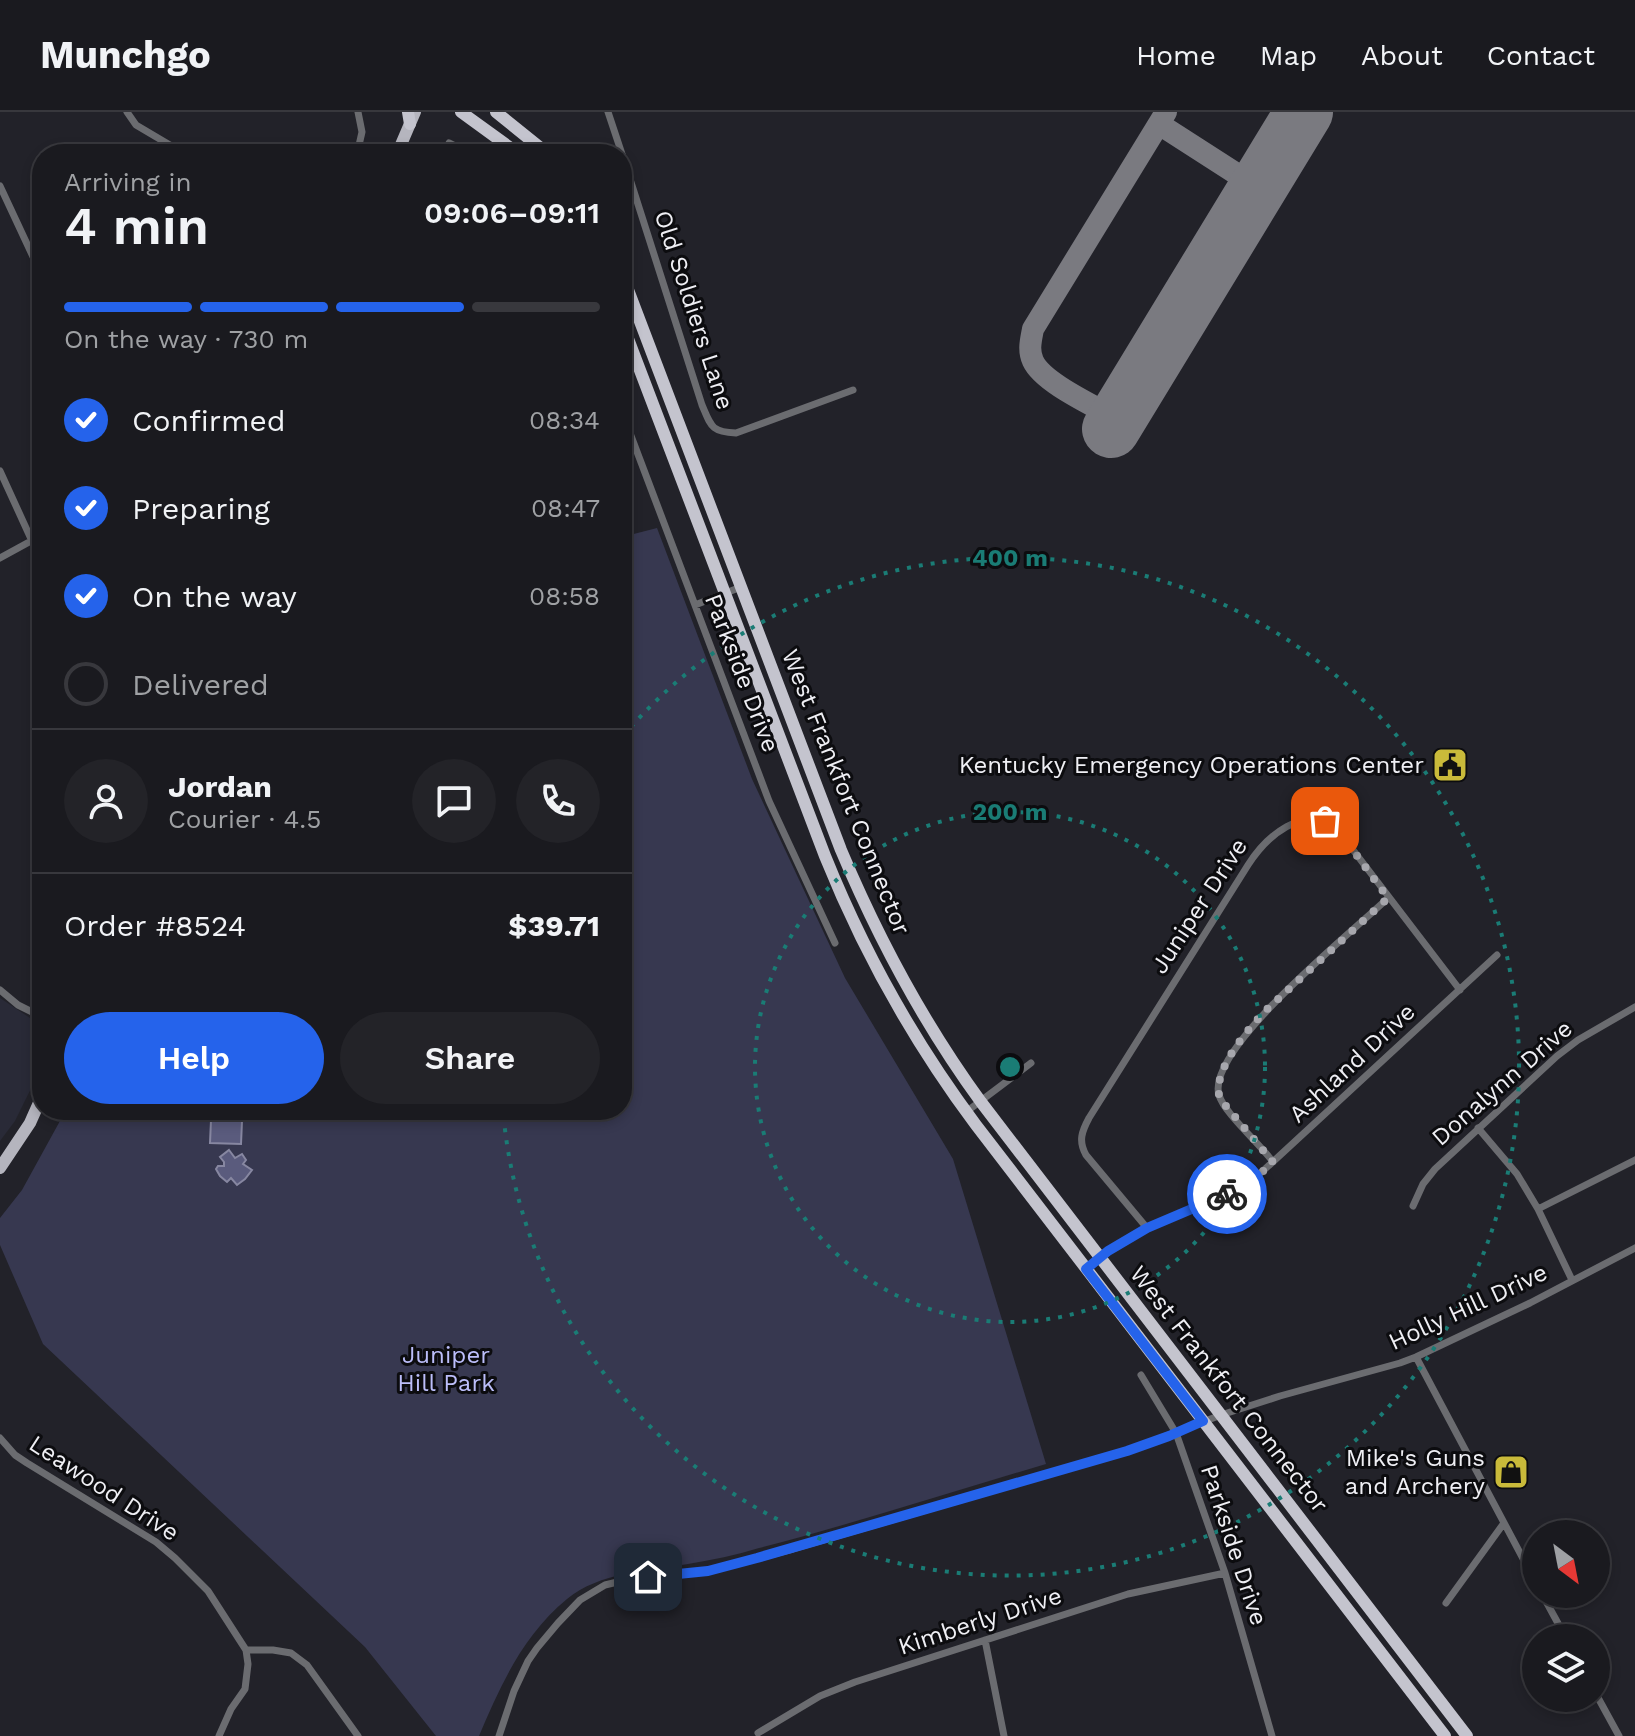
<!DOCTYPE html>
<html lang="en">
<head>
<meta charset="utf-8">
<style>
	body { margin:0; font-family:"Work Sans",sans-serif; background:#232328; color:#f1f3f6; height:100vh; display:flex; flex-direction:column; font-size:30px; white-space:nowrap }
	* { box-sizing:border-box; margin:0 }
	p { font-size:26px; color:#9fa1a4 }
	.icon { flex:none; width:44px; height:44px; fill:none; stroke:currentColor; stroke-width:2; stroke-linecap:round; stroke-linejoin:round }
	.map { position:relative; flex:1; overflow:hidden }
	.panel { position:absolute; left:32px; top:32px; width:600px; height:976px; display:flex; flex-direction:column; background:#1a1a1f; border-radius:32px; box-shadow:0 4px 12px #0003,0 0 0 2px #38383d }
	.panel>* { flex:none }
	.needle { width:52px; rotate:148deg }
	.tools { position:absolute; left:1522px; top:1408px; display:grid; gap:16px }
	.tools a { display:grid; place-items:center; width:88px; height:88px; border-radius:50%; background:#1a1a1f; box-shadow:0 4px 12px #0003,0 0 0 2px #38383d; font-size:40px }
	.pin { position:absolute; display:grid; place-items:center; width:68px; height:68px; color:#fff; margin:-34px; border-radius:16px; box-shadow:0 4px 12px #0006 }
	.courier { position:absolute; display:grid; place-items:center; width:80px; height:80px; margin:-40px; border:6px solid #2563eb; border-radius:50%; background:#fff; color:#222; box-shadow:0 2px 10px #0007 }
	.headline em { font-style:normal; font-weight:600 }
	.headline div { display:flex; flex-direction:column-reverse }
	.headline { display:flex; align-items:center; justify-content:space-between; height:136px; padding:0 32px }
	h1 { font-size:52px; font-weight:600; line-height:60px }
	.bar { display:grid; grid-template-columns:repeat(4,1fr); gap:12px 8px; align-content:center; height:96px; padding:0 32px }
	.bar i { height:10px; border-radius:6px; background:#38383d }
	.bar .current { background:#2563eb }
	.bar p { grid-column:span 4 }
	.line { display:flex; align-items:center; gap:20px; padding:0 32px; border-top:2px solid #38383d }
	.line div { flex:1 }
	.round { display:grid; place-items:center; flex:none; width:84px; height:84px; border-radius:42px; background:#232328 }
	ol { padding:0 32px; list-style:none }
	li { display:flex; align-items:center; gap:24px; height:88px }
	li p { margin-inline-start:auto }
	li .icon { padding:8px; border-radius:50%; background:#2563eb; color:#fff; stroke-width:4 }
	li:last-child { color:#9fa1a4 }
	li i { width:44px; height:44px; border:4px solid #38383d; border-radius:50% }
	.button { display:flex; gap:16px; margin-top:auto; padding:16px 32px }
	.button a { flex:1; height:92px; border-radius:48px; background:#2563eb; color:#fff; font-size:32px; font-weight:600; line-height:92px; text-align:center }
	.button a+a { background:#232328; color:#f1f3f6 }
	header { display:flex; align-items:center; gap:48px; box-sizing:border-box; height:112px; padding:0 40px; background:#1a1a1f; border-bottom:2px solid #38383d }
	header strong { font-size:38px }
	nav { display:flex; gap:44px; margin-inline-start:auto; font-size:28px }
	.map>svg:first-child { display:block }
	.built { fill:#292a37 }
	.green { fill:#373850 }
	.water { fill:#5a5b7d; stroke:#8787a1; stroke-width:2 }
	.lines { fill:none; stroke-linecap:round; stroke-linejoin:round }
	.taxiway { stroke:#7a7a80; stroke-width:22 }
	.runway { stroke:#7a7a80; stroke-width:58 }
	.minor { stroke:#6b6c70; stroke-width:7 }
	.primary { stroke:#b5b5be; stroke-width:12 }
	.trunk { stroke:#c4c4ce; stroke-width:12 }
	.done { stroke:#a7a7ad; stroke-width:8; stroke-dasharray:0 14.4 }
	.route { stroke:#2563eb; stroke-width:10 }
	.ring { fill:none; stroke:#1a7c75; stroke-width:4; stroke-dasharray:4 8 }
	.labels { text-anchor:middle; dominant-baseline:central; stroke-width:6; stroke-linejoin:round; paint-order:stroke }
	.street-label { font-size:24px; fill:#efeff4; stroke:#0c0c0f }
	.poi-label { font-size:24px; fill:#efeff4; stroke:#0c0c0f; text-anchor:end }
	.park-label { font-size:24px; fill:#bcbefa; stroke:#0c0c0f }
	.centre { fill:#1a7c75; stroke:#0c0c0f; stroke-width:4 }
	.ring-label { font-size:24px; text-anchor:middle; font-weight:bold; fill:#1a7c75; stroke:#0c0c0f; stroke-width:6; stroke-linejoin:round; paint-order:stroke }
</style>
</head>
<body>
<header>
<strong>Munchgo</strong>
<nav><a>Home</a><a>Map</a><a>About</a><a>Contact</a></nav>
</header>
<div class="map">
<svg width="1635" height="1624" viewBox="0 0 1635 1624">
	<rect width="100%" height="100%" fill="#222229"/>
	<path class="built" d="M0 886 42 914V954L15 1009 0 1029Z"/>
	<path class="green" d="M657 416 752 667 845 866 953 1047 1046 1352C951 1380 856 1411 759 1436 736 1443 712 1448 688 1452 647 1459 600 1460 567 1487 523 1523 500 1574 479 1624H436L365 1535 43 1232 0 1133V1106L22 1078 66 998H622V425Z"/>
	<path class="water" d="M211 1008 242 1009 241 1032 210 1031Z
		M229 1038 235 1046 242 1042 246 1048 243 1052 252 1058 245 1067 237 1073 231 1066 227 1070 220 1064 216 1057 218 1054H224V1050L220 1045Z"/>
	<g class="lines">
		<path class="taxiway" d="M1159 12 1257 75
			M1117 307C1095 294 1043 271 1033 249 1028 238 1031 228 1033 217L1166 0"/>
		<path class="runway" d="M1111 317 1304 0"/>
		<path class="minor" d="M127 0 136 13 185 42
			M608 0 622 42
			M449 31 471 42
			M357 42 362 20 358 0
			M622 42 702 293C711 314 711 320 736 321L853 278
			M0 74 42 164
			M622 300 769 689 835 831
			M0 359 32 429
			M0 446 42 423
			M695 493 741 475
			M0 878 18 893 42 905
			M966 1000 1031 951
			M1478 1016 1517 1062 1538 1097 1572 1168
			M1273 1050C1261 1033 1224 1001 1219 983 1205 937 1355 818 1388 786
			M1413 1094 1423 1072 1435 1057 1557 944 1578 928 1635 895
			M1538 1097 1635 1048
			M1147 1116 1086 1043C1078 1029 1082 1019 1089 1006L1248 753C1266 725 1303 691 1337 717L1460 878
			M1086 1157C1105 1141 1126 1126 1149 1115 1183 1099 1220 1089 1252 1069L1497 843
			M1416 1245 1536 1471
			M1141 1263 1176 1321 1225 1461 1272 1624
			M0 1326 15 1343 27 1351 156 1430 175 1446 208 1479 246 1538 248 1552 245 1577 231 1597 219 1624
			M1542 1482 1566 1526
			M1446 1491 1504 1411
			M985 1528 1004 1624
			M246 1538H273L291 1541 307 1553 358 1624
			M1596 1582 1619 1624
			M758 1621 820 1584 855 1570 1128 1482 1225 1461
			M499 1624 514 1579 528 1549 537 1536 558 1511 580 1488 605 1473 634 1466 708 1459 793 1437 1127 1339 1221 1303 1280 1284 1400 1251 1416 1245 1530 1191 1635 1136"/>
		<path class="primary" d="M397 42 415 0
			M0 1056 30 1011 42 984"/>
		<path class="trunk" d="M408 0 410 12
			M461 0 519 42
			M496 0 548 42
			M622 162 841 738C879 828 924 912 981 990L1467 1624
			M622 211 825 744C864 841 914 930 976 1013L1445 1624"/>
	</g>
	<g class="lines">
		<path class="done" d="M1227 1082 1252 1069 1273 1050 1220 987C1211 959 1247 919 1265 899L1388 786 1344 726 1337 717 1325 709"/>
		<path class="route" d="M648 1465 708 1459 757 1446 1127 1339 1169 1324 1203 1309 1086 1157 1108 1139 1147 1116 1227 1082"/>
	</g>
	<g class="ring">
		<circle cx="1010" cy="955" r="255"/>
		<path d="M623 624A509 509 0 1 1 503 999"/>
	</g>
	<defs>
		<symbol id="civic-square" viewBox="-11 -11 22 22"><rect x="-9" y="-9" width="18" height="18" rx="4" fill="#c9ba3a" stroke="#0c0c0f"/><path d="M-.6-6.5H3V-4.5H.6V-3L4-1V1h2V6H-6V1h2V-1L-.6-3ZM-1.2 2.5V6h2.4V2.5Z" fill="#111"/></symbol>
		<symbol id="shop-square" viewBox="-11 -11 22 22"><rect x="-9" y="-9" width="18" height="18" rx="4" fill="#c9ba3a" stroke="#0c0c0f"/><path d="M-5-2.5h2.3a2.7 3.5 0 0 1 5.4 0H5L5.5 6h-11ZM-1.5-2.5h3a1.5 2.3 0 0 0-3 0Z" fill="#111"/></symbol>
	</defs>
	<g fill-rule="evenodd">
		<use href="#civic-square" x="1430" y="633" width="40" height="40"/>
		<use href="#shop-square" x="1491" y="1340" width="40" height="40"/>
	</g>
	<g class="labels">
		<g class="street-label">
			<text transform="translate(694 198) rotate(72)">Old Soldiers Lane</text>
			<text transform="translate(742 561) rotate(69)">Parkside Drive</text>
			<text transform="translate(846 680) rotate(68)">West Frankfort Connector</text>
			<text transform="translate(1199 794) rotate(-57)">Juniper Drive</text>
			<text transform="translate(1352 951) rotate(-43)">Ashland Drive</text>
			<text transform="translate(1502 971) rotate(-41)">Donalynn Drive</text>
			<text transform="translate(1468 1195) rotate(-25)">Holly Hill Drive</text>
			<text transform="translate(1229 1277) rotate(52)">West Frankfort Connector</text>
			<text transform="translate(104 1376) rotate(33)">Leawood Drive</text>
			<text transform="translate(1234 1433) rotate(72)">Parkside Drive</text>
			<text transform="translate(980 1509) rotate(-18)">Kimberly Drive</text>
		</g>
		<g class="poi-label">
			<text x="1424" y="653">Kentucky Emergency Operations Center</text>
			<text x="1485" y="1346">Mike's Guns<tspan x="1485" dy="28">and Archery</tspan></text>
		</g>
		<g class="park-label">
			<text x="446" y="1243">Juniper<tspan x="446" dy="28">Hill Park</tspan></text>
		</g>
	</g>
	<circle cx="1010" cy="955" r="12" class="centre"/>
	<g class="ring-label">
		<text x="1010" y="454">400 m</text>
		<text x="1010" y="708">200 m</text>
	</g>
</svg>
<div class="tools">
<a><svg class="needle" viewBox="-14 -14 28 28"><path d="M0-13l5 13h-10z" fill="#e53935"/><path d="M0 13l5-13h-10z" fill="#9fa1a4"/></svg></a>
<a><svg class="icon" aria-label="layers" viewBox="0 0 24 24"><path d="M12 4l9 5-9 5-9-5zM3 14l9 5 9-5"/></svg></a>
</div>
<div class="pin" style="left:1325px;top:709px;background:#ea580c"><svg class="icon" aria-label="bag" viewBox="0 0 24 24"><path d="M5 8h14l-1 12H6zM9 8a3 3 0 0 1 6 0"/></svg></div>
<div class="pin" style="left:648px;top:1465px;background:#1f2937"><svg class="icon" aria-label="home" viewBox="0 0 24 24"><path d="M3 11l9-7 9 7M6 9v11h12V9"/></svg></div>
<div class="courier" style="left:1227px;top:1082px"><svg class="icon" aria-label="bike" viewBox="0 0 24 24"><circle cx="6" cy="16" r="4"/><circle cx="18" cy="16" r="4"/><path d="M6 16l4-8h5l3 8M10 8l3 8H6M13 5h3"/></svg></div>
<section class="panel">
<div class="headline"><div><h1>4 min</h1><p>Arriving in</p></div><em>09:06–09:11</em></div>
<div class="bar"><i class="current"></i><i class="current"></i><i class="current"></i><i></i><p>On the way · 730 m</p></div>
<ol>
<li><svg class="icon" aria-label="check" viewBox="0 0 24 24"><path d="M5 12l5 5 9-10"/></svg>Confirmed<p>08:34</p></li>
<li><svg class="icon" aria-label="check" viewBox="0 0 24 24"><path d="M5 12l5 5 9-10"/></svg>Preparing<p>08:47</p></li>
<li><svg class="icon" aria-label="check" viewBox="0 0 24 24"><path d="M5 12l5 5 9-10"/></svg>On the way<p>08:58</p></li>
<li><i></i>Delivered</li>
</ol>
<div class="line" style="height:144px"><a class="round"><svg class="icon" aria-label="person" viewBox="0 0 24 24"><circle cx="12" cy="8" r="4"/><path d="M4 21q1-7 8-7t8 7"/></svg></a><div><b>Jordan</b><p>Courier · 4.5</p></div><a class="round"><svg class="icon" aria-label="chat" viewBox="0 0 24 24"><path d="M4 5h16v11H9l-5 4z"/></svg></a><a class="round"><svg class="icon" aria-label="phone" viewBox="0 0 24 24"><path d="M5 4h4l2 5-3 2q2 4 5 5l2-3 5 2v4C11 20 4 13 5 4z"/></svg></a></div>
<div class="line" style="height:104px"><div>Order #8524</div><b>$39.71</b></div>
<div class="button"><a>Help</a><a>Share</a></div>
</section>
</div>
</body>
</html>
